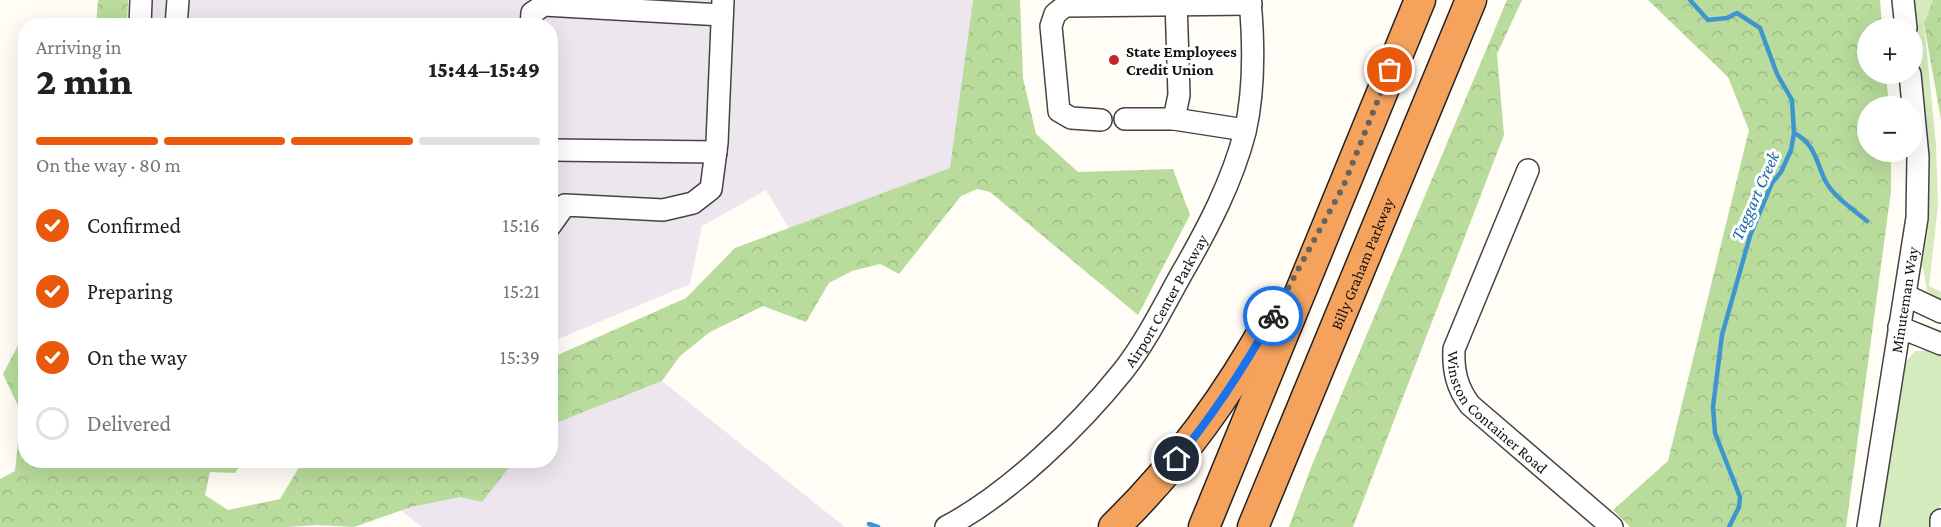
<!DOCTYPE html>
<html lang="en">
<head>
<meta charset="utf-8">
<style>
	body { margin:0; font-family:"Crimson Pro",serif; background:#f2f2f2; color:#202124; height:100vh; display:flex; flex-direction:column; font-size:22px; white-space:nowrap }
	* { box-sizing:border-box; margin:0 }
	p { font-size:20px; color:#757577 }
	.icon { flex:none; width:33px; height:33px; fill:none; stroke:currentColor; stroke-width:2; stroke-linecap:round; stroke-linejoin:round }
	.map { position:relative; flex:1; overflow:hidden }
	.side { position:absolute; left:18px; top:18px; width:540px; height:450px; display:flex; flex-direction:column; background:#fff; border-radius:24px; box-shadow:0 6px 24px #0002 }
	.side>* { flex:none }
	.tools { position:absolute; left:1857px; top:18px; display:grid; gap:12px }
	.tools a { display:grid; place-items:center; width:66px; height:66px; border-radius:50%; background:#fff; box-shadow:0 6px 24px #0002; font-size:30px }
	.pin { position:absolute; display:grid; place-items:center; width:51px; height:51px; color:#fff; margin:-26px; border:3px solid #fff; border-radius:50%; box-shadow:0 2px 6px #0007 }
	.courier { position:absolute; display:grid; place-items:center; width:60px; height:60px; margin:-30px; border:4px solid #1a73e8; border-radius:50%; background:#fff; color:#222; box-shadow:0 2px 8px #0007 }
	.overview em { font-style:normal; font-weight:800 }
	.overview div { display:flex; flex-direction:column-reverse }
	.overview { display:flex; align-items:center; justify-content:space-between; height:102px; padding:0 18px }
	h1 { font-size:39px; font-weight:800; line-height:45px }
	.bar { display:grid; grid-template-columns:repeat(4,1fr); gap:9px 6px; align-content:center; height:72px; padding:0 18px }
	.bar i { height:8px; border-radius:4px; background:#e0e0e0 }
	.bar .selected { background:#ea580c }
	.bar p { grid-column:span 4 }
	ol { padding:0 18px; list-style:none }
	li { display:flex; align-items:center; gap:18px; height:66px }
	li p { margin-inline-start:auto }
	li .icon { padding:6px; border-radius:50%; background:#ea580c; color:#fff; stroke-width:4 }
	li:last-child { color:#757577 }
	li i { width:33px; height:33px; border:3px solid #e0e0e0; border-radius:50% }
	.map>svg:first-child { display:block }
	.industrial { fill:#eee6ef }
	.grass { fill:#d5ebbd }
	.forest { fill:url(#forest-crowns) }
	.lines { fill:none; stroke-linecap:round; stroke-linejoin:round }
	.stream { stroke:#3f96cf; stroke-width:4.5 }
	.minor-casing { stroke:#444; stroke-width:24 }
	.highway-casing { stroke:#222; stroke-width:33 }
	.minor { stroke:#fff; stroke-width:21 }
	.highway { stroke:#f5a25d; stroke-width:30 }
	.done { stroke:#646461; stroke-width:6; stroke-dasharray:0 10.8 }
	.route { stroke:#1a73e8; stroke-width:8 }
	.poi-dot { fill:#c4262e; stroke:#fff; stroke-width:2 }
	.labels { text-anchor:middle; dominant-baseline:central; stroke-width:6; stroke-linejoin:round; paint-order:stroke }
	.poi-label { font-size:16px; font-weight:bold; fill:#111; stroke:#fff; text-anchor:start }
	.street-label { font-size:16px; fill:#111; stroke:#fff }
	.water-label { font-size:18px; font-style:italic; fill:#1768a6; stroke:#fff }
</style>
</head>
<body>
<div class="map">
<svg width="1941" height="527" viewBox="0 0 1941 527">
	<defs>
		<pattern id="forest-crowns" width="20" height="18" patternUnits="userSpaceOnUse" patternTransform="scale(1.5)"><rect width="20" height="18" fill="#b9dc9c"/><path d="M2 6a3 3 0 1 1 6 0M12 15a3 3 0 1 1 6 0" fill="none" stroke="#9ebc85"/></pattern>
	</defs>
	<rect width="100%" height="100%" fill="#fffdf5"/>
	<path class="industrial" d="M130 0H973L951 168 802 250 766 190 702 226 690 284 551 342 550 26H129Z
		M662 381 845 527H422L394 505 481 461 550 460 551 425Z"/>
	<path class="grass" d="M1913 0H1933L1924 23 1936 145 1938 205 1929 286 1941 292V301L1927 291 1923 268 1919 267 1928 189Z
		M1915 351H1927L1941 356V504L1931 527H1877L1901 363H1905Z"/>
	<path class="forest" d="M98 0H128L127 25H96Z
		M973 0H1020L1023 78 1036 134 1078 172 1173 169 1190 215 1138 315 990 192 977 189 961 196 899 274 880 264 852 271 829 283 806 322 763 306 710 332 680 356 662 381 551 425V358L686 298 735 248 950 168Z
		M1507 0H1522L1497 54 1504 135 1353 527H1289L1312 465Z
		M1648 0H1880L1882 28H1868V74H1886L1889 106H1868V152H1891V191L1846 527H1630L1613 510 1668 461 1749 130 1728 77Z
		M1933 0H1941V120L1924 23Z
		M25 332 26 460 243 461 235 473 210 472 205 495 228 510 280 499 298 469 318 461H514L482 502 460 497 411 507 354 527 317 525 287 527H0V479L15 471 21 412 3 374Z"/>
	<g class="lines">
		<path class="stream" d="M1690 0 1708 20 1727 18 1737 13 1760 28 1777 74 1792 100 1794 133 1791 150 1781 172 1772 183 1750 236 1722 335 1713 407 1715 433 1740 497 1739 507 1729 527
			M1794 133C1816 144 1816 163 1826 182 1835 198 1854 210 1867 221
			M869 524 878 527"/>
		<defs>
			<g id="minor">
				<path d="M1903 0 1906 28"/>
				<path d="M140 26 141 0"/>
				<path d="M176 26 178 0"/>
				<path d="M531 26 532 13 544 5 722 15"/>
				<path d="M1125 119H1174L1245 130"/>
				<path d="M1174 119 1179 95 1176 0"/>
				<path d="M1101 120 1071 118 1059 111 1051 26 1055 14 1065 6 1251 4"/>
				<path d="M550 150 716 152"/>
				<path id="s1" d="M1528 170 1454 349C1453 371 1457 388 1470 405L1612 527"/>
				<path d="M550 226 565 205 663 210 693 203 711 189 717 143 723 0"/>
				<path d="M1905 295 1941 312"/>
				<path d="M1899 327 1941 344"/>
				<path id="s2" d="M946 527C1009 494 1079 426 1123 371 1146 342 1164 305 1182 273 1208 228 1232 182 1245 132 1255 89 1254 44 1250 0"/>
				<path id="s3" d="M1868 527 1917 218 1918 157 1910 74"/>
				<path d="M1941 527V520"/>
			</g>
			<g id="highway">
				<path d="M1114 527C1178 465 1229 394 1272 316"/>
				<path d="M1204 527 1420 0"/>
				<path id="s4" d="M1253 527 1471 0"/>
			</g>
		</defs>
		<use href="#minor" class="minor-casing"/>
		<use href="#highway" class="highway-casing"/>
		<use href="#minor" class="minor"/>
		<use href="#highway" class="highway"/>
	</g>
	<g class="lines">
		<path class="done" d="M1273 316 1343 187 1390 70"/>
		<path class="route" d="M1177 459C1214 414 1245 366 1273 316"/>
	</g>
	<circle class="poi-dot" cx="1114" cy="60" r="6"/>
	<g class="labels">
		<g class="poi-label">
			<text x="1126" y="51">State Employees<tspan x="1126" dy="18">Credit Union</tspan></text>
		</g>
		<g class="street-label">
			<text stroke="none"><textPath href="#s4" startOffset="285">Billy Graham Parkway</textPath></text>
			<text stroke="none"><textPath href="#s2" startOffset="320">Airport Center Parkway</textPath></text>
			<text stroke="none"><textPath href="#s3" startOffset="230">Minuteman Way</textPath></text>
			<text stroke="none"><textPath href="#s1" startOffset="274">Winston Container Road</textPath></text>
		</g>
		<g class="water-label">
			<text transform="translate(1755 196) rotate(-66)">Taggart Creek</text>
		</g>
	</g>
</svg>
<div class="tools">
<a>+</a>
<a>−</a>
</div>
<div class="pin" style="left:1390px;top:70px;background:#ea580c"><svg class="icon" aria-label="bag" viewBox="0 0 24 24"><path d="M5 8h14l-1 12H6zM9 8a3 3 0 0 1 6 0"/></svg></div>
<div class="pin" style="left:1177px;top:459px;background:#1f2937"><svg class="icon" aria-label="home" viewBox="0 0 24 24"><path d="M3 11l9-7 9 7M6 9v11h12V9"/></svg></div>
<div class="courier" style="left:1273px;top:316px"><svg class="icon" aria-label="bike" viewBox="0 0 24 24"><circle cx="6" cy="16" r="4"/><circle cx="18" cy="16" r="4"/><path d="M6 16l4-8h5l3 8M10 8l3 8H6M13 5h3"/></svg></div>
<section class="side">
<div class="overview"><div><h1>2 min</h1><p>Arriving in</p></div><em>15:44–15:49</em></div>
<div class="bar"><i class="selected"></i><i class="selected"></i><i class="selected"></i><i></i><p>On the way · 80 m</p></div>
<ol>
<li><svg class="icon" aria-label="check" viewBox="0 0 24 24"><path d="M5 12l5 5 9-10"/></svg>Confirmed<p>15:16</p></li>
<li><svg class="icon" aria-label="check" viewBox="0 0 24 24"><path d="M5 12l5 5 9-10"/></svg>Preparing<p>15:21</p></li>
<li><svg class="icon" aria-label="check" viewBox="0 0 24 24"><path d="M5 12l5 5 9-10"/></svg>On the way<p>15:39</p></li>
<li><i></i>Delivered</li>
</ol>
</section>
</div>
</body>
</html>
